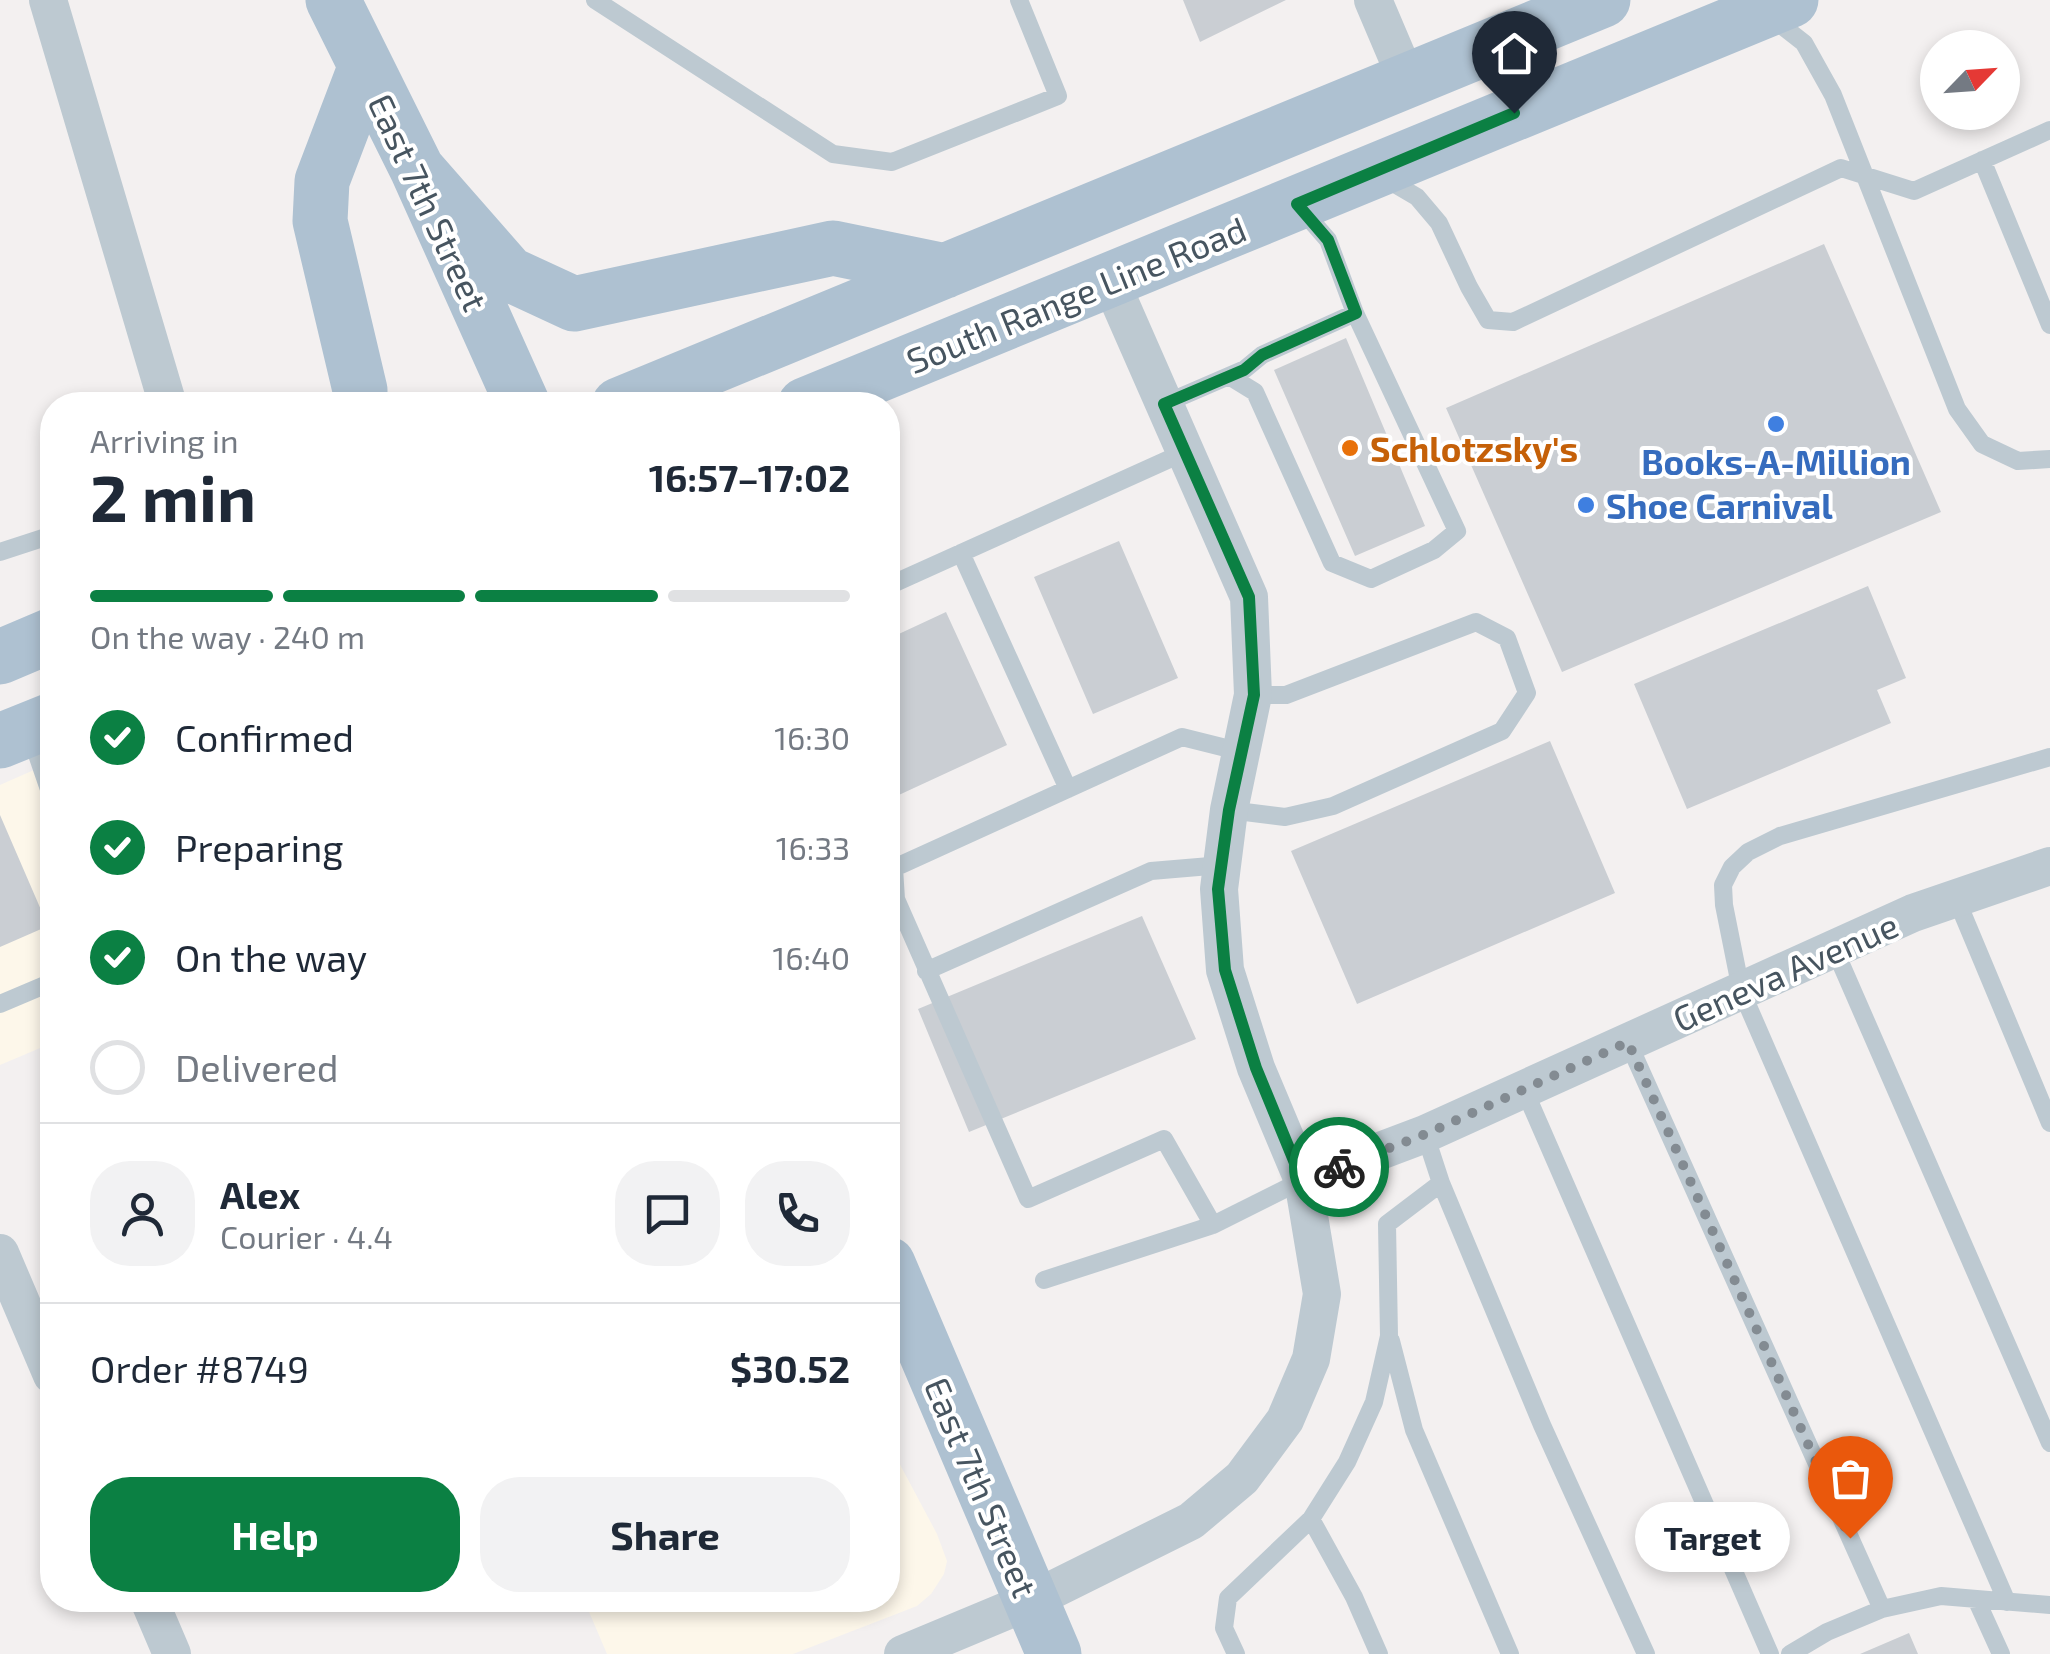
<!DOCTYPE html>
<html lang="en">
<head>
<meta charset="utf-8">
<style>
	body { margin:0; font-family:"Exo 2",sans-serif; background:#f2f2f3; color:#1f2937; height:100vh; display:flex; flex-direction:column; font-size:38px; white-space:nowrap }
	* { box-sizing:border-box; margin:0 }
	p { font-size:32px; color:#747a83 }
	.icon { flex:none; width:55px; height:55px; fill:none; stroke:currentColor; stroke-width:2; stroke-linecap:round; stroke-linejoin:round }
	.map { position:relative; flex:1; overflow:hidden }
	.details { position:absolute; left:40px; top:392px; width:860px; height:1220px; display:flex; flex-direction:column; background:#fff; border-radius:40px; box-shadow:0 5px 15px #0003 }
	.details>* { flex:none }
	.needle { width:65px; rotate:65deg }
	.buttons { position:absolute; left:1920px; top:30px; display:grid; gap:20px }
	.buttons a { display:grid; place-items:center; width:100px; height:100px; border-radius:50%; background:#fff; box-shadow:0 5px 15px #0003; font-size:50px }
	.pin { position:absolute; display:grid; place-items:center; width:85px; height:85px; color:#fff; margin:-102px -42px; border-radius:50% 50% 50% 0; rotate:-45deg; box-shadow:0 0 10px #0007 }
	.pin .icon { rotate:45deg }
	.courier { position:absolute; display:grid; place-items:center; width:100px; height:100px; margin:-50px; border:8px solid #0b8043; border-radius:50%; background:#fff; color:#222; box-shadow:0 2px 12px #0007 }
	.bubble { position:absolute; height:70px; border-radius:35px; background:#fff; box-shadow:0 5px 15px #0003; font-size:32px; font-weight:700; line-height:70px; text-align:center }
	.summary em { font-style:normal; font-weight:700 }
	.summary div { display:flex; flex-direction:column-reverse }
	.summary { display:flex; align-items:center; justify-content:space-between; height:170px; padding:0 50px }
	h1 { font-size:65px; font-weight:700; line-height:75px }
	.bar { display:grid; grid-template-columns:repeat(4,1fr); gap:15px 10px; align-content:center; height:120px; padding:0 50px }
	.bar i { height:12px; border-radius:8px; background:#e0e1e3 }
	.bar .current { background:#0b8043 }
	.bar p { grid-column:span 4 }
	.line { display:flex; align-items:center; gap:25px; padding:0 50px; border-top:2px solid #e0e1e3 }
	.line div { flex:1 }
	.round { display:grid; place-items:center; flex:none; width:105px; height:105px; border-radius:40px; background:#f2f2f3 }
	ol { padding:0 50px; list-style:none }
	li { display:flex; align-items:center; gap:30px; height:110px }
	li p { margin-inline-start:auto }
	li .icon { padding:10px; border-radius:50%; background:#0b8043; color:#fff; stroke-width:4 }
	li:last-child { color:#747a83 }
	li i { width:55px; height:55px; border:5px solid #e0e1e3; border-radius:50% }
	.primary-button { display:flex; gap:20px; margin-top:auto; padding:20px 50px }
	.primary-button a { flex:1; height:115px; border-radius:40px; background:#0b8043; color:#fff; font-size:40px; font-weight:700; line-height:115px; text-align:center }
	.primary-button a+a { background:#f2f2f3; color:#1f2937 }
	.map>svg:first-child { display:block }
	.commercial { fill:#fdf7ea }
	.building { fill:#caced3 }
	.lines { fill:none; stroke-linecap:round; stroke-linejoin:round }
	.service { stroke:#bdc9d1; stroke-width:18 }
	.minor { stroke:#bdc9d1; stroke-width:38 }
	.primary { stroke:#aec1d1; stroke-width:55 }
	.done { stroke:#838b92; stroke-width:10; stroke-dasharray:0 18 }
	.route { stroke:#0b8043; stroke-width:12 }
	.shop-dot { fill:#3f7fe0; stroke:#fff; stroke-width:4 }
	.food-dot { fill:#e8710a; stroke:#fff; stroke-width:4 }
	.labels { text-anchor:middle; dominant-baseline:central; stroke-width:8; stroke-linejoin:round; paint-order:stroke }
	.street-label { font-size:35px; fill:#475560; stroke:#fff }
	.food-label { font-size:35px; font-weight:bold; fill:#c56008; stroke:#fff; text-anchor:start }
	.shop-label { font-size:35px; font-weight:bold; fill:#366cbe; stroke:#fff }
</style>
</head>
<body>
<div class="map">
<svg width="2050" height="1654" viewBox="0 0 2050 1654">
	<rect width="100%" height="100%" fill="#f3f0f0"/>
	<path class="commercial" d="M52 762V1043L0 1065V785Z
		M888 1442 937 1534 947 1561 944 1574 931 1594 917 1606 793 1654H607L584 1600H888Z"/>
	<path class="building" d="M1183 0H1286L1200 42Z
		M1824 244 1941 512 1562 672 1446 408Z
		M1346 338 1425 526 1355 556 1274 370Z
		M1119 541 1178 678 1093 714 1034 577Z
		M1868 586 1906 678 1877 690 1891 723 1687 809 1634 684Z
		M946 612 1007 745 888 800V639Z
		M1550 741 1615 893 1357 1004 1291 851Z
		M0 815 48 926 0 947Z
		M1142 916 1196 1039 969 1132 918 1009Z
		M1909 1633 1918 1654H1860Z"/>
	<g class="lines">
		<path class="service" d="M595 0 833 154 892 162 1058 96 1019 0
			M1772 18 1804 43 1833 95 1957 409 1982 444 2018 461 2050 459
			M1982 160 2050 325
			M1383 177 1417 197 1439 223 1469 287 1488 320 1513 322 1841 168 1914 191 2050 130
			M1301 209 1328 240 1355 313
			M1164 404 1245 369 1262 355 1355 313 1457 531 1434 550 1371 579 1332 563 1255 392 1229 376
			M0 552 52 535
			M961 553 1068 789
			M888 586 1185 452
			M31 737 52 798
			M1229 810 1285 817 1333 806 1502 731 1527 693 1507 638 1476 622 1286 695H1253
			M888 854 894 868 1182 737 1242 752
			M894 868 896 899 1028 1199 1164 1139 1213 1225
			M1956 898 2050 1123
			M1834 948 2050 1443
			M926 971 1151 871 1222 865
			M0 1004 52 982
			M1628 1042 1882 1609
			M1524 1089 1770 1654
			M1441 1183 1542 1425 1646 1654
			M1044 1280 1213 1225 1303 1180
			M1391 1341 1414 1430 1510 1654
			M1311 1519 1354 1597 1379 1654
			M1976 1599 2001 1654
			M2007 1602 1741 990 1724 905 1723 885 1732 867 1748 852 1780 836 2050 757
			M1236 1654 1224 1628 1228 1598 1311 1519 1347 1462 1374 1402 1389 1336 1387 1224 1441 1183 1425 1134
			M1790 1654 1827 1632 1882 1609 1941 1596 2050 1605"/>
		<path class="minor" d="M48 0 168 405
			M1373 0 1407 80
			M1303 1180 1425 1134 1913 913 2050 866
			M0 1253 52 1375
			M149 1600 172 1654
			M903 1654 1030 1601 1191 1521 1242 1478 1285 1420 1311 1359 1322 1294 1303 1180 1256 1068 1225 970 1219 889 1229 810 1253 695 1249 597 1109 278"/>
		<path class="primary" d="M333 0 417 169 523 405
			M417 169 509 274 574 304 833 248 945 271
			M360 405V390L320 221 322 181 365 68
			M619 405 1603 0
			M805 405 1791 0
			M0 657 52 635
			M0 741 52 720
			M888 1264 1054 1654"/>
	</g>
	<g class="lines">
		<path class="done" d="M1339 1167 1426 1134 1628 1042 1850 1538"/>
		<path class="route" d="M1339 1167 1302 1180 1256 1068 1225 970 1218 889 1229 810 1254 695 1249 597 1164 404 1244 370 1262 355 1356 313 1328 240 1297 204 1514 113"/>
	</g>
	<g class="shop-dot">
		<circle cx="1776" cy="424" r="10"/>
		<circle cx="1586" cy="505" r="10"/>
	</g>
	<circle class="food-dot" cx="1350" cy="448" r="10"/>
	<g class="labels">
		<g class="street-label">
			<text transform="translate(429 202) rotate(65)">East 7th Street</text>
			<text transform="translate(1076 294) rotate(-22)">South Range Line Road</text>
			<text transform="translate(1785 971) rotate(-24)">Geneva Avenue</text>
			<text transform="translate(982 1487) rotate(67)">East 7th Street</text>
		</g>
		<g class="food-label">
			<text x="1370" y="448">Schlotzsky's</text>
		</g>
		<g class="shop-label">
			<text x="1776" y="461">Books-A-Million</text>
			<text x="1606" y="505" text-anchor="start">Shoe Carnival</text>
		</g>
	</g>
</svg>
<div class="buttons">
<a><svg class="needle" viewBox="-14 -14 28 28"><path d="M0-13l5 13h-10z" fill="#e53935"/><path d="M0 13l5-13h-10z" fill="#747a83"/></svg></a>
</div>
<div class="pin" style="left:1850px;top:1538px;background:#ea580c"><svg class="icon" aria-label="bag" viewBox="0 0 24 24"><path d="M5 8h14l-1 12H6zM9 8a3 3 0 0 1 6 0"/></svg></div>
<div class="pin" style="left:1514px;top:113px;background:#1f2937"><svg class="icon" aria-label="home" viewBox="0 0 24 24"><path d="M3 11l9-7 9 7M6 9v11h12V9"/></svg></div>
<div class="courier" style="left:1339px;top:1167px"><svg class="icon" aria-label="bike" viewBox="0 0 24 24"><circle cx="6" cy="16" r="4"/><circle cx="18" cy="16" r="4"/><path d="M6 16l4-8h5l3 8M10 8l3 8H6M13 5h3"/></svg></div>
<div class="bubble" style="left:1635px;top:1502px;width:155px">Target</div>
<section class="details">
<div class="summary"><div><h1>2 min</h1><p>Arriving in</p></div><em>16:57–17:02</em></div>
<div class="bar"><i class="current"></i><i class="current"></i><i class="current"></i><i></i><p>On the way · 240 m</p></div>
<ol>
<li><svg class="icon" aria-label="check" viewBox="0 0 24 24"><path d="M5 12l5 5 9-10"/></svg>Confirmed<p>16:30</p></li>
<li><svg class="icon" aria-label="check" viewBox="0 0 24 24"><path d="M5 12l5 5 9-10"/></svg>Preparing<p>16:33</p></li>
<li><svg class="icon" aria-label="check" viewBox="0 0 24 24"><path d="M5 12l5 5 9-10"/></svg>On the way<p>16:40</p></li>
<li><i></i>Delivered</li>
</ol>
<div class="line" style="height:180px"><a class="round"><svg class="icon" aria-label="person" viewBox="0 0 24 24"><circle cx="12" cy="8" r="4"/><path d="M4 21q1-7 8-7t8 7"/></svg></a><div><b>Alex</b><p>Courier · 4.4</p></div><a class="round"><svg class="icon" aria-label="chat" viewBox="0 0 24 24"><path d="M4 5h16v11H9l-5 4z"/></svg></a><a class="round"><svg class="icon" aria-label="phone" viewBox="0 0 24 24"><path d="M5 4h4l2 5-3 2q2 4 5 5l2-3 5 2v4C11 20 4 13 5 4z"/></svg></a></div>
<div class="line" style="height:130px"><div>Order #8749</div><b>$30.52</b></div>
<div class="primary-button"><a>Help</a><a>Share</a></div>
</section>
</div>
</body>
</html>
